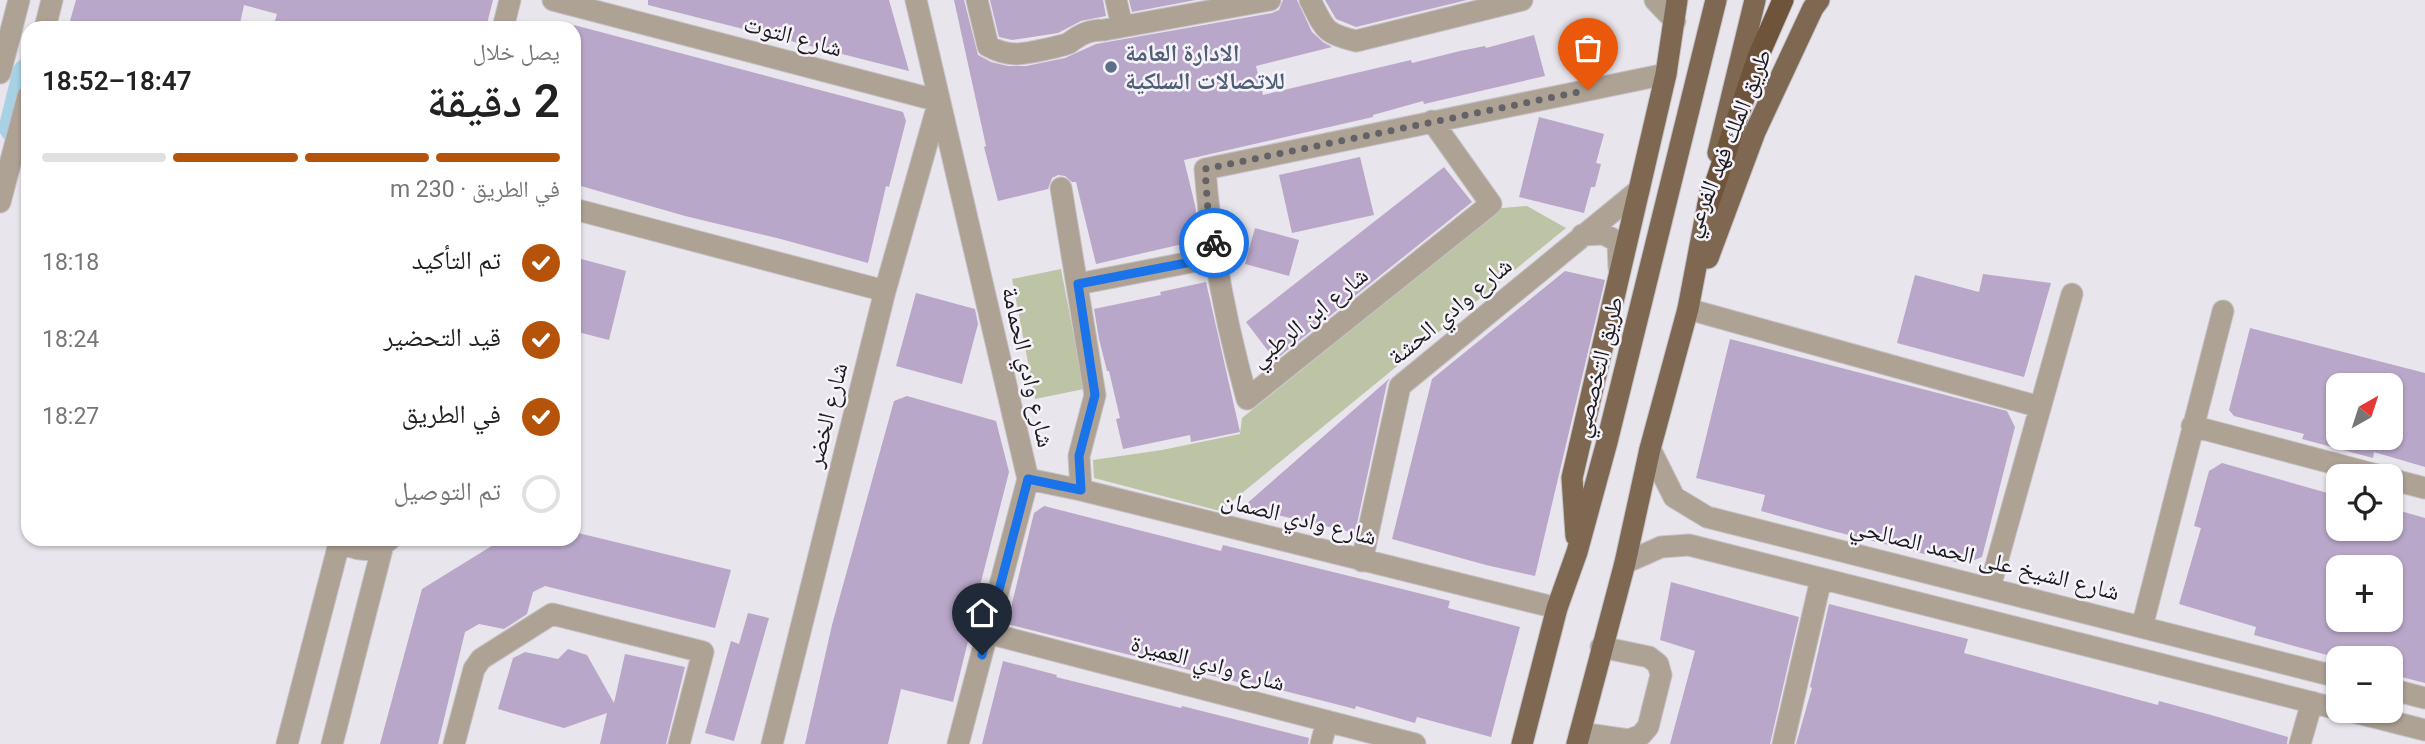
<!DOCTYPE html>
<html lang="ar">
<head>
<meta charset="utf-8">
<style>
	body { margin:0; font-family:Roboto,"Noto Naskh Arabic",sans-serif; background:#f2f2f2; color:#222; direction:rtl; height:100vh; display:flex; flex-direction:column; font-size:26px; white-space:nowrap }
	* { box-sizing:border-box; margin:0 }
	p { font-size:23px; color:#767676 }
	.icon { flex:none; width:38px; height:38px; fill:none; stroke:currentColor; stroke-width:2; stroke-linecap:round; stroke-linejoin:round }
	.map { position:relative; flex:1; overflow:hidden; direction:ltr }
	.side { position:absolute; left:21px; top:21px; width:560px; height:525px; display:flex; flex-direction:column; background:#fff; border-radius:21px; box-shadow:0 2px 5px #0004; direction:rtl }
	.side>* { flex:none }
	.needle { width:46px; rotate:39deg }
	.buttons { position:absolute; left:2326px; top:373px; display:grid; gap:14px }
	.buttons a { display:grid; place-items:center; width:77px; height:77px; border-radius:14px; background:#fff; box-shadow:0 2px 5px #0004; font-size:35px }
	.pin { position:absolute; display:grid; place-items:center; width:60px; height:60px; color:#fff; margin:-72px -30px; border-radius:50% 50% 50% 0; rotate:-45deg; box-shadow:0 0 7px #0007 }
	.pin .icon { rotate:45deg }
	.courier { position:absolute; display:grid; place-items:center; width:70px; height:70px; margin:-35px; border:5px solid #1a73e8; border-radius:50%; background:#fff; color:#222; box-shadow:0 2px 9px #0007 }
	.overview em { font-style:normal; font-weight:600 }
	.overview div { display:flex; flex-direction:column-reverse }
	.overview { display:flex; align-items:center; justify-content:space-between; height:119px; padding:0 21px }
	h1 { font-size:46px; font-weight:600; line-height:52px }
	.bar { display:grid; grid-template-columns:repeat(4,1fr); gap:10px 7px; align-content:center; height:84px; padding:0 21px }
	.bar i { height:9px; border-radius:5px; background:#e0e0e0 }
	.bar .on { background:#b45309 }
	.bar p { grid-column:span 4 }
	ol { padding:0 21px; list-style:none }
	li { display:flex; align-items:center; gap:21px; height:77px }
	li p { margin-inline-start:auto }
	li .icon { padding:7px; border-radius:50%; background:#b45309; color:#fff; stroke-width:4 }
	li:last-child { color:#767676 }
	li i { width:38px; height:38px; border:4px solid #e0e0e0; border-radius:50% }
	.map>svg:first-child { display:block }
	.green { fill:#bcc4a5 }
	.lines { fill:none; stroke-linecap:round; stroke-linejoin:round }
	.river { stroke:#a7d1e4; stroke-width:32 }
	.building { fill:#b9a7c9; fill-rule:evenodd }
	.minor-casing { stroke:#c3c1c7; stroke-width:23 }
	.major-casing { stroke:#c3c1c7; stroke-width:23 }
	.highway-casing { stroke:#c3c1c7; stroke-width:23 }
	.minor { stroke:#aea295; stroke-width:21 }
	.major { stroke:#7f6852; stroke-width:21 }
	.highway { stroke:#6d543a; stroke-width:21 }
	.done { stroke:#636266; stroke-width:7; stroke-dasharray:0 12.6 }
	.route { stroke:#1a73e8; stroke-width:9 }
	.service-dot { fill:#5c6f8a; stroke:#f6f2f9; stroke-width:2.5 }
	.labels { text-anchor:middle; dominant-baseline:central; stroke-width:5; stroke-linejoin:round; paint-order:stroke }
	.street-label { font-size:24px; fill:#1c1b1e; stroke:#f6f2f9 }
	.service-label { font-size:24px; font-weight:bold; fill:#4e5e75; stroke:#f6f2f9; text-anchor:start }
</style>
</head>
<body>
<div class="map">
<svg width="2425" height="744" viewBox="0 0 2425 744">
	<rect width="100%" height="100%" fill="#e8e5ec"/>
	<path class="green" d="M1527 206 1566 228 1220 511 1094 478 1093 460 1162 450 1240 434 1242 418 1502 208Z
		M1061 269 1084 389 1035 399 1012 279Z"/>
	<g class="lines">
		<path class="river" d="M15 127 28 74"/>
	</g>
	<path class="building" d="M76 0H493L486 28H273L277 14 244 5 239 28H68Z
		M648 0H889L909 71 648 5Z
		M954 0H964L978 55 991 62 1008 66H1026L1065 58 1096 44 1272 13 1279 10 1283 0H1297L1312 32 1323 42 1332 47 1256 66 1263 95 1411 60 1412 63 1460 51 1485 46 1486 48 1534 35 1545 76 1424 104 1423 101 1373 115V117L1184 160 1195 205 1200 240 1096 264 1076 182H1072L1065 176 1058 175 1052 178 1048 189 998 201 984 147 986 146Z
		M990 0H1103L1106 16 1081 21 1058 33 1012 40 999 37Z
		M1129 0H1196L1132 12Z
		M1325 0H1467L1356 27 1336 19Z
		M574 25 903 112 906 121 889 187 886 186 868 263 777 238 685 216 574 184Z
		M1539 117 1604 134 1596 163 1601 164 1595 187H1591L1584 213 1519 197Z
		M1360 157 1374 215 1292 233 1279 175Z
		M1444 167 1472 202 1275 360 1246 322Z
		M1255 228 1299 240 1289 276 1245 264Z
		M574 257 626 271 609 340 574 331Z
		M1565 271 1605 280 1535 576 1486 565 1392 539 1432 379Z
		M1983 274 2051 283 2024 377 1897 343 1915 275 1979 292Z
		M1206 282 1240 432 1191 442 1190 435 1123 449 1116 419 1120 418 1109 371H1107L1099 339 1094 309 1161 295 1160 292Z
		M916 293 975 309 978 324 962 384 896 366Z
		M2250 328 2425 373V467L2374 452 2373 458 2302 439 2304 434 2234 416 2229 410ZM2338 385H2390V438H2338Z
		M1730 339 2007 411 2015 427 1982 557 1964 564 1829 530 1761 511 1765 495 1696 478Z
		M1390 378 1387 383 1355 533 1243 507Z
		M907 396 996 421 1009 472 971 621H973L953 702 901 689 888 744H805L832 625 894 401Z
		M2222 463 2338 496V528H2390V508L2425 518V683L2390 674V658H2338L2254 635 2256 627 2179 604 2201 528 2194 526 2209 471ZM2338 567H2390V620H2338Z
		M1044 506 1221 551 1223 545 1390 586 1450 601 1448 608 1520 627 1491 737 1417 717 1415 723 1356 706 1355 709 1242 680 1241 683 1007 624 1034 513Z
		M574 532 731 570 715 628 545 586 533 592 527 614 504 629 479 624 465 632 438 744H380L422 589 503 539H574Z
		M1671 582 1799 617 1770 744H1670L1695 651 1660 640Z
		M1829 604 1968 639 1964 653 2158 705 2159 701 2211 715 2288 737 2287 744H1796L1812 688 1810 687Z
		M748 613 769 618 734 741 705 733 731 641 739 644Z
		M568 649 587 655 614 703 625 654 685 667 666 744H600L607 713 564 728 498 709 513 658 525 652 558 659Z
		M1003 661 1057 675 1056 677 1181 708 1182 706 1309 738 1308 744H982Z"/>
	<g class="lines">
		<defs>
			<path id="minor" d="M553 0 939 101 885 291 772 744
				M916 0 1028 479 958 744
				M977 0 988 46C1009 58 1025 54 1047 49 1054 47 1063 46 1069 43 1081 34 1089 30 1104 30L1270 0
				M1116 0 1122 26
				M1310 0C1325 29 1323 33 1356 41L1522 0
				M1655 0 1675 21
				M45 28 52 0
				M503 28 510 0
				M0 73 19 0
				M1432 121 1491 204 1247 399C1226 324 1211 247 1205 169L1666 74
				M1061 188 1095 395 1079 456 1081 490
				M0 202 28 96
				M574 209 885 291
				M1582 235 1604 234 1618 242 1619 268
				M1078 284 1217 257
				M1688 309 2040 407
				M2192 426 2381 476
				M1650 449 1674 497 1707 517 2338 677
				M1028 479 1081 490 1557 608
				M2390 479 2425 488
				M339 539C355 552 374 554 390 539
				M1362 561 1400 386 1639 190
				M1625 563 1661 547 1689 545 2338 709
				M1990 587 2072 294
				M2142 627 2223 311
				M988 633 1415 744
				M2390 689 2425 698
				M2346 710 2425 730
				M1580 733 1629 740 1641 735 1648 727 1661 675 1658 664 1649 657 1601 647
				M287 744 340 540
				M332 744 383 545
				M454 744 474 669 481 659 552 614 703 652 679 744
				M1321 744 1327 721
				M1783 744 1821 579
				M2300 744 2312 702"/>
			<path id="major" d="M1718 153 1755 0
				M1708 258 1755 132 1813 8 1819 0
				M1576 536 1572 478 1666 74 1677 0
				M1522 744 1557 608 1577 552 1607 442 1716 0
				M1577 744 1625 563 1650 449 1688 309 1711 188"/>
			<path id="highway" d="M1708 205 1758 57 1783 0"/>
		</defs>
		<use href="#minor" class="minor-casing"/>
		<use href="#major" class="major-casing"/>
		<use href="#highway" class="highway-casing"/>
		<use href="#minor" class="minor"/>
		<use href="#major" class="major"/>
		<use href="#highway" class="highway"/>
	</g>
	<g class="lines">
		<path class="done" d="M1214 243 1208 211 1205 169 1588 90"/>
		<path class="route" d="M982 655 1028 479 1081 490 1079 456 1095 395 1078 284 1217 257 1214 243"/>
	</g>
	<circle class="service-dot" cx="1111" cy="67" r="7"/>
	<g class="labels">
		<g class="street-label">
			<text transform="translate(793 36) rotate(15)">شارع التوت</text>
			<text transform="translate(1727 143) rotate(-68)">طريق الملك فهد الفرعي</text>
			<text transform="translate(1450 311) rotate(-40)">شارع وادي الحشة</text>
			<text transform="translate(1309 317) rotate(-39)">شارع ابن الرطبي</text>
			<text transform="translate(1028 367) rotate(77)">شارع وادي الحمامة</text>
			<text transform="translate(1598 367) rotate(-76)">طريق التخصصي</text>
			<text transform="translate(827 415) rotate(-76)">شارع الخضر</text>
			<text transform="translate(1299 518) rotate(14)">شارع وادي الصمان</text>
			<text transform="translate(1985 559) rotate(14)">شارع الشيخ على الحمد الصالحي</text>
			<text transform="translate(1208 663) rotate(15)">شارع وادي العميرة</text>
		</g>
		<g class="service-label">
			<text x="1125" y="53">الادارة العامة<tspan x="1125" dy="28">للاتصالات السلكية</tspan></text>
		</g>
	</g>
</svg>
<div class="buttons">
<a><svg class="needle" viewBox="-14 -14 28 28"><path d="M0-13l5 13h-10z" fill="#e53935"/><path d="M0 13l5-13h-10z" fill="#767676"/></svg></a>
<a><svg class="icon" aria-label="locate" viewBox="0 0 24 24"><circle cx="12" cy="12" r="6"/><path d="M12 2v4M12 18v4M2 12h4M18 12h4"/></svg></a>
<a>+</a>
<a>−</a>
</div>
<div class="pin" style="left:1588px;top:90px;background:#ea580c"><svg class="icon" aria-label="bag" viewBox="0 0 24 24"><path d="M5 8h14l-1 12H6zM9 8a3 3 0 0 1 6 0"/></svg></div>
<div class="pin" style="left:982px;top:655px;background:#1f2937"><svg class="icon" aria-label="home" viewBox="0 0 24 24"><path d="M3 11l9-7 9 7M6 9v11h12V9"/></svg></div>
<div class="courier" style="left:1214px;top:243px"><svg class="icon" aria-label="bike" viewBox="0 0 24 24"><circle cx="6" cy="16" r="4"/><circle cx="18" cy="16" r="4"/><path d="M6 16l4-8h5l3 8M10 8l3 8H6M13 5h3"/></svg></div>
<section class="side">
<div class="overview"><div><h1>2 دقيقة</h1><p>يصل خلال</p></div><em>18:47–18:52</em></div>
<div class="bar"><i class="on"></i><i class="on"></i><i class="on"></i><i></i><p>في الطريق · 230 m</p></div>
<ol>
<li><svg class="icon" aria-label="check" viewBox="0 0 24 24"><path d="M5 12l5 5 9-10"/></svg>تم التأكيد<p>18:18</p></li>
<li><svg class="icon" aria-label="check" viewBox="0 0 24 24"><path d="M5 12l5 5 9-10"/></svg>قيد التحضير<p>18:24</p></li>
<li><svg class="icon" aria-label="check" viewBox="0 0 24 24"><path d="M5 12l5 5 9-10"/></svg>في الطريق<p>18:27</p></li>
<li><i></i>تم التوصيل</li>
</ol>
</section>
</div>
</body>
</html>
